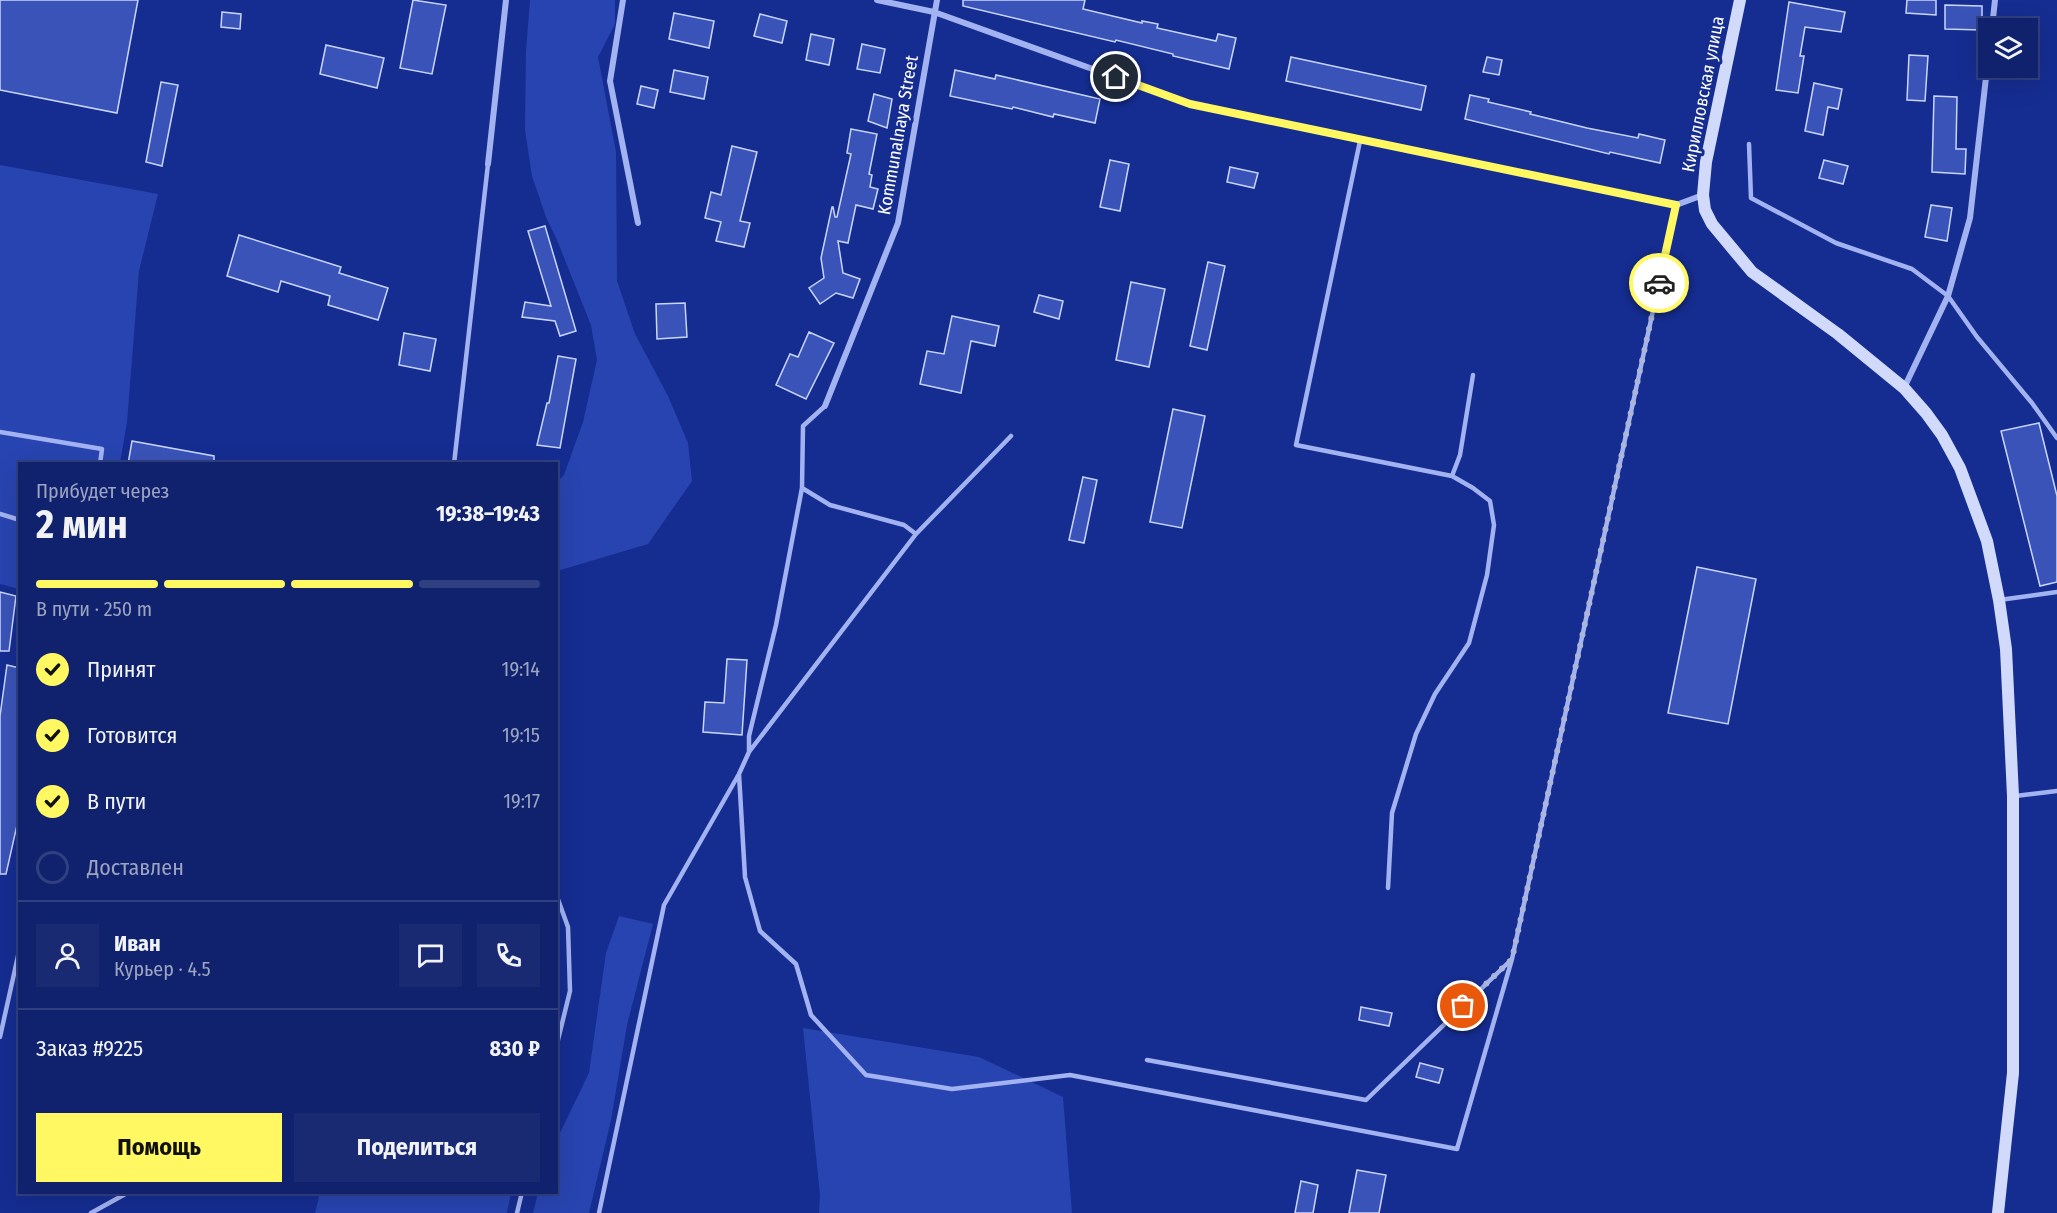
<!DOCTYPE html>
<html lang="ru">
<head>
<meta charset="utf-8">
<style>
	body { margin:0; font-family:"Fira Sans Condensed",sans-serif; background:#192a72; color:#f1f3f6; height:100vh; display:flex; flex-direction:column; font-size:22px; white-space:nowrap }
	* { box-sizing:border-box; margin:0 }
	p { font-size:20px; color:#9ca4c2 }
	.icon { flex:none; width:33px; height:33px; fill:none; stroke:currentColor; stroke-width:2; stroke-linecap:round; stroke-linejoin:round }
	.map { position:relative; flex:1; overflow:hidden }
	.sheet { position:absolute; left:18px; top:462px; width:540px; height:732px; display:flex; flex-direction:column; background:#10226d; border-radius:0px; box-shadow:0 6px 24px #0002,0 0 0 2px #303f80 }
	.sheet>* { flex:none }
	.tools { position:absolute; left:1978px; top:18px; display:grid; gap:12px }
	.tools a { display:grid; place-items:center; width:60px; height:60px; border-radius:0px; background:#10226d; box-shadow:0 6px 24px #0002,0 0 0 2px #303f80; font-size:30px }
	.pin { position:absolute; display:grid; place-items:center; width:51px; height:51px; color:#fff; margin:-26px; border:3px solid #fff; border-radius:50%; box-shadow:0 2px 6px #0007 }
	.courier { position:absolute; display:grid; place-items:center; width:60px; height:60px; margin:-30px; border:4px solid #fff863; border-radius:50%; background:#fff; color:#222; box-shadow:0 2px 8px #0007 }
	.headline em { font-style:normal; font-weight:700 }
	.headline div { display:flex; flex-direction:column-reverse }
	.headline { display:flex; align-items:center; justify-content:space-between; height:102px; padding:0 18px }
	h1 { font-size:39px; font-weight:700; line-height:45px }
	.bar { display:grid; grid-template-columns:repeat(4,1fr); gap:9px 6px; align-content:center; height:72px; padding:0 18px }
	.bar i { height:8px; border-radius:4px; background:#303f80 }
	.bar .current { background:#fff863 }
	.bar p { grid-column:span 4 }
	.line { display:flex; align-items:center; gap:15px; padding:0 18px; border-top:2px solid #303f80 }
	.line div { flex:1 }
	.round { display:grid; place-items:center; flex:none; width:63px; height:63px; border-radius:0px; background:#192a72 }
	ol { padding:0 18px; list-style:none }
	li { display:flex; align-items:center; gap:18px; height:66px }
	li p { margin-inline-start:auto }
	li .icon { padding:6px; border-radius:50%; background:#fff863; color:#111; stroke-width:4 }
	li:last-child { color:#9ca4c2 }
	li i { width:33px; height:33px; border:3px solid #303f80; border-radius:50% }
	.primary-button { display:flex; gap:12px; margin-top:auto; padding:12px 18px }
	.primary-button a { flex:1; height:69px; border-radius:0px; background:#fff863; color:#111; font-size:24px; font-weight:700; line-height:69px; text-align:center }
	.primary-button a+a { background:#192a72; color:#f1f3f6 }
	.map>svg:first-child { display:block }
	.green { fill:#2844b0 }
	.building { fill:#3a53b8; stroke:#cad5fc; stroke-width:1.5 }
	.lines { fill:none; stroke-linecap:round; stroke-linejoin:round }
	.lane { stroke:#a3b3f1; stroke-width:4.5 }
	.street { stroke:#a3b3f1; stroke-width:6 }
	.secondary { stroke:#d2dafb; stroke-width:12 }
	.done { stroke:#adb6d8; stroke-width:6; stroke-dasharray:0 10.8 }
	.route { stroke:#fff863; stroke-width:8 }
	.labels { text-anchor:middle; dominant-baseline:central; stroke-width:6; stroke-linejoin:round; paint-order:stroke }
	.street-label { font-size:18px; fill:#fff; stroke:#152d91 }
</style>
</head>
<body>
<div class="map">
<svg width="2057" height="1213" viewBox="0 0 2057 1213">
	<rect width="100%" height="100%" fill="#152d91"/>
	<path class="green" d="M530 0H615V24L598 57 616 152 617 281 635 334 668 396 688 443 692 481 648 544 557 571V482L564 475 583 422 597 360 591 325 557 240 546 217 532 176 525 130 526 51Z
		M0 165 158 194 139 271 127 422 120 463 20 464 19 589 0 584Z
		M619 916 653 924 627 1025 611 1120 589 1213H533L538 1193 556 1192 557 1139 589 1073 606 953Z
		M803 1028 979 1057 1063 1097 1072 1213H819L820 1195Z
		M320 1193V1192L511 1193 507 1213H315Z"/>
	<path class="building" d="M0 0H138L117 113 0 90Z
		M413 0 446 5 432 74 400 68Z
		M963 0H1085L1083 9 1142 23V21L1158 24 1157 28 1216 41 1218 34 1236 38 1229 69 1173 56V54L1116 40 1115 42 963 6Z
		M1907 0H1936V15L1906 13Z
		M1789 2 1845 12 1841 32 1805 27 1800 56H1804L1798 93 1776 90Z
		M1945 5 1982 6V30L1945 29Z
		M222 12 241 14 240 29 221 27Z
		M674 13 714 21 709 48 669 39Z
		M760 14 787 21 782 43 754 36Z
		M811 34 834 39 829 65 806 60Z
		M862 44 885 49 880 73 857 69Z
		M326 45 384 58 377 88 320 74Z
		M1909 55 1928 56 1925 101 1907 100Z
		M1291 57 1426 86 1421 110 1286 81Z
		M1487 57 1502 60 1499 75 1483 72Z
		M674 70 708 77 704 99 670 92Z
		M955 70 995 79 996 75 1100 99 1095 123 1054 114 1053 117 1013 107 1012 109 950 96Z
		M161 82 178 85 162 166 146 162Z
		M1814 83 1842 89 1838 109 1828 107 1823 135 1805 131Z
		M641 86 658 90 654 108 637 104Z
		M874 94 892 99 887 128 868 121Z
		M1470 95 1489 99 1488 102 1531 112 1530 114 1587 128 1638 138 1639 134 1665 140 1660 163 1610 152 1609 154 1465 119Z
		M1934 96 1957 97 1956 149H1966L1965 174 1932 172Z
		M851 129 877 134 869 174 872 175 870 187 878 189 873 209 856 205 848 243 838 241 843 273 860 279 853 298 836 293 820 304 809 288 824 278 821 258 832 207H833L835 217H837L851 154 847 153Z
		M732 146 757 152 740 221 750 223 744 247 716 241 721 222 705 218 711 192 721 195Z
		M1110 160 1129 164 1120 211 1100 207Z
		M1824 160 1848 166 1843 184 1819 178Z
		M1230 167 1258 173 1254 188 1227 182Z
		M1931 205 1952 208 1947 241 1925 237Z
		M545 226 576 331 560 336 555 321 522 317 525 302 551 306 528 231Z
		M239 235 341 267 339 273 388 288 378 320 328 305 330 296 281 281 278 292 227 276Z
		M1208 262 1225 266 1207 350 1190 346Z
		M1131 282 1165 289 1149 367 1116 360Z
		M1039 295 1063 301 1059 319 1034 312Z
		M685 303 687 337 657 339 656 304Z
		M952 316 999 326 995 346 971 341 961 393 920 384 927 351 944 354Z
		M809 332 834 343 806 399 776 385 790 354 798 357Z
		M404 333 436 339 430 371 399 365Z
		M558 356 576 359 560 448 537 445 547 403H549Z
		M1173 409 1205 416 1182 528 1150 522Z
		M2039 423 2057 496V582L2040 586 2001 431Z
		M132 441 214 456V464H128Z
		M1083 477 1097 480 1084 543 1069 540Z
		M1697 567 1756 579 1728 724 1668 713Z
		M0 592 16 596 9 651H0Z
		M727 659 747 660 742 735 703 732 705 702 724 703Z
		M7 665 20 668V750L17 785H20V812L6 874H0V716Z
		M1361 1007 1392 1013 1389 1026 1359 1020Z
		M1420 1063 1443 1069 1439 1083 1416 1077Z
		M1357 1170 1386 1175 1379 1213H1349Z
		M1301 1181 1318 1185 1313 1213H1295Z"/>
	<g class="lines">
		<path class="lane" d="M1360 141 1296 445 1452 476 1473 488 1490 501 1494 525 1487 575 1469 643 1435 694 1416 734 1392 813 1388 888
			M1749 144 1751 198 1836 243 1912 269 1948 296 1977 337 2032 403 2057 438
			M825 406 803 426 802 488 776 625 749 736V752L739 774 745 877 760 931 796 964 811 1015 866 1075 952 1089 1070 1075 1457 1149 1512 959
			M0 432 102 449 100 464
			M454 464 488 164
			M1452 476 1460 455 1473 375
			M802 488 830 505 904 525 916 534
			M0 514 20 520
			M1999 600 2057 592
			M749 752 916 534 1011 436
			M2015 796 2057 791
			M556 894 568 927 570 991 556 1048
			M0 1037 20 947
			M1147 1060 1366 1100 1512 959 1676 205
			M91 1213 129 1192
			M517 1213 522 1192
			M599 1213 664 905 739 774"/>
		<path class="street" d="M623 0 610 81 638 223
			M877 0 934 12 1190 104 1676 205 1703 195
			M1992 28 1995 0
			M488 164 506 0
			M1904 388 1948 296 1970 218 1989 51
			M825 406 898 223 937 0"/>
		<path class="secondary" d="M1740 0 1706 162 1703 195 1705 210 1712 224 1752 272 1838 334 1904 388 1926 413 1942 435 1960 468 1987 541 1999 600 2006 649 2013 796V1073L1998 1213"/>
	</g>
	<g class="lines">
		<path class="done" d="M1463 1006 1512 959 1659 283"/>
		<path class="route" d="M1116 77 1190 104 1676 205 1659 283"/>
	</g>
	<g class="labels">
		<g class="street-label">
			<text transform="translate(1703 94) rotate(-79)">Кирилловская улица</text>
			<text transform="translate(898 135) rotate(-80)">Kommunalnaya Street</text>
		</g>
	</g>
</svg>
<div class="tools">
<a><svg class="icon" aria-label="layers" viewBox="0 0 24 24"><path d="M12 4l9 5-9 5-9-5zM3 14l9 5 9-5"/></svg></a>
</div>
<div class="pin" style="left:1463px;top:1006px;background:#ea580c"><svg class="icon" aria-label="bag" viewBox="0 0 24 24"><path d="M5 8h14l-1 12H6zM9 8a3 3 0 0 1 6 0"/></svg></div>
<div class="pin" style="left:1116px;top:77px;background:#1f2937"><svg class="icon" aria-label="home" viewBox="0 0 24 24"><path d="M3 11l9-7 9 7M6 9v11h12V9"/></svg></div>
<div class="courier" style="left:1659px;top:283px"><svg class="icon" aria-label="car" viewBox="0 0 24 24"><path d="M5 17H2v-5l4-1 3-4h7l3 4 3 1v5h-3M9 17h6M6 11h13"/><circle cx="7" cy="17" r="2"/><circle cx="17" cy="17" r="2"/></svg></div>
<section class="sheet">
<div class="headline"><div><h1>2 мин</h1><p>Прибудет через</p></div><em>19:38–19:43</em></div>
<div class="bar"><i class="current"></i><i class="current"></i><i class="current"></i><i></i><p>В пути · 250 m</p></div>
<ol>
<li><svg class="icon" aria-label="check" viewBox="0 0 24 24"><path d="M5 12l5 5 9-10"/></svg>Принят<p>19:14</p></li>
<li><svg class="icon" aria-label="check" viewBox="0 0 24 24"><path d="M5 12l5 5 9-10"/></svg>Готовится<p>19:15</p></li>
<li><svg class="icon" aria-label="check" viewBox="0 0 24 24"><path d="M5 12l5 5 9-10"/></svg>В пути<p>19:17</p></li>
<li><i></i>Доставлен</li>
</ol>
<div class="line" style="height:108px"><a class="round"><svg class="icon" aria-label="person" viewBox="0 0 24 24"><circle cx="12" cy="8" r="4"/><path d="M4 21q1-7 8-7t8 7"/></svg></a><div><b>Иван</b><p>Курьер · 4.5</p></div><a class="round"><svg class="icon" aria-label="chat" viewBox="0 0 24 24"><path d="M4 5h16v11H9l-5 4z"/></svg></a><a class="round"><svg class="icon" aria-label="phone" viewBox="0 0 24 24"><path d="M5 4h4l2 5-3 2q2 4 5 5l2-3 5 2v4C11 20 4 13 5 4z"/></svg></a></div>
<div class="line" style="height:78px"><div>Заказ #9225</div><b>830 ₽</b></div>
<div class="primary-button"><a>Помощь</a><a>Поделиться</a></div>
</section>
</div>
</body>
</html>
